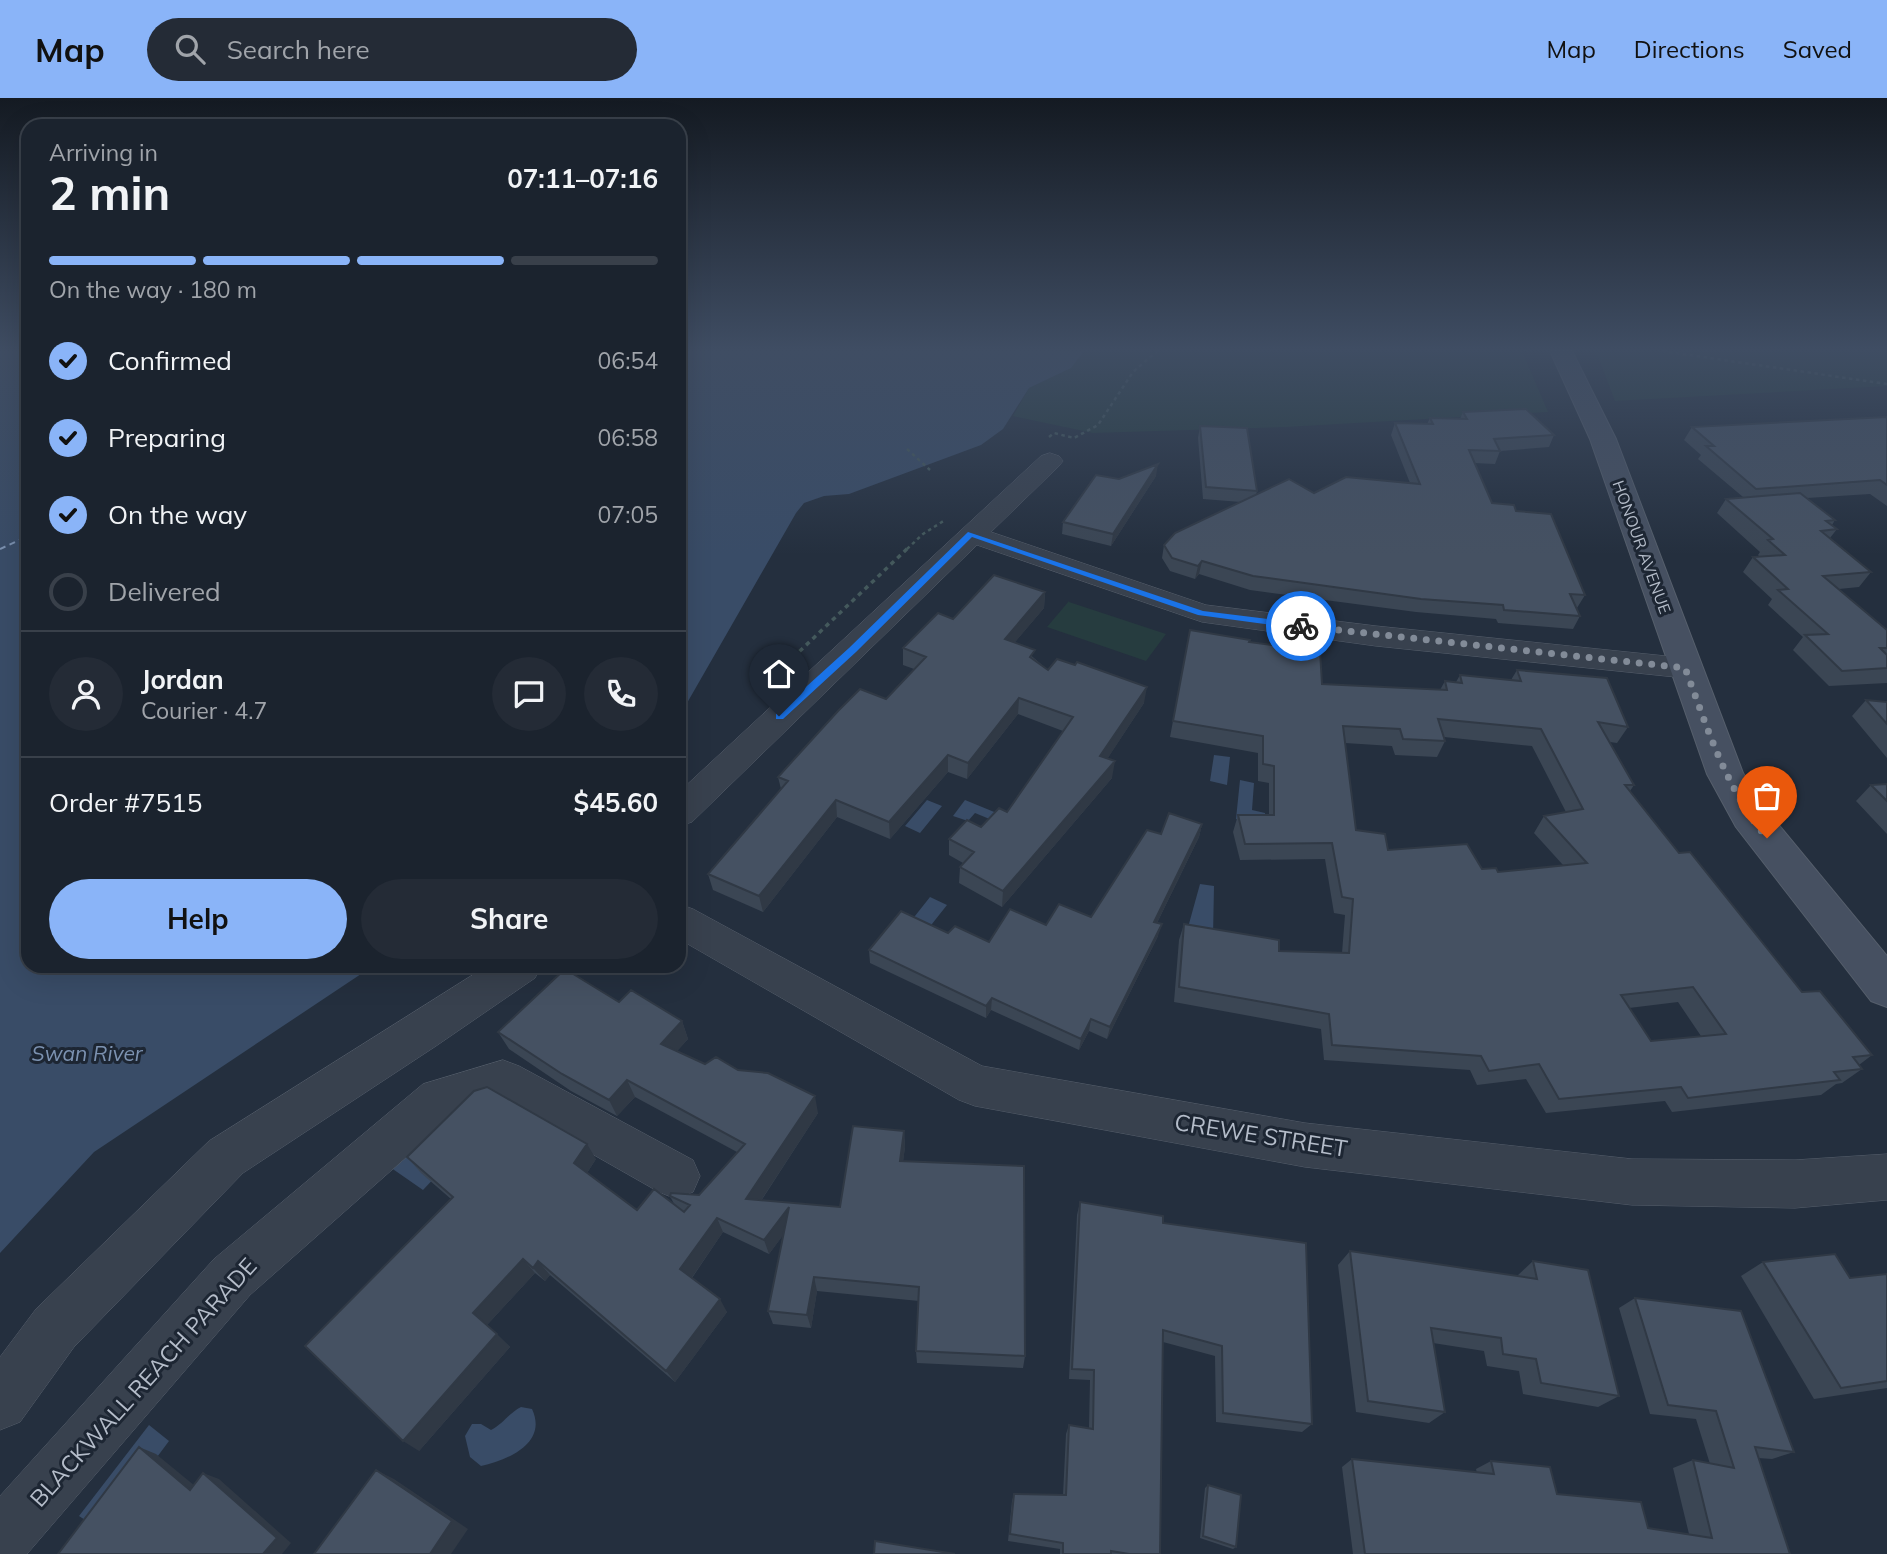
<!DOCTYPE html>
<html lang="en">
<head>
<meta charset="utf-8">
<style>
	body { margin:0; font-family:Mulish,sans-serif; background:#242b36; color:#f1f3f6; height:100vh; display:flex; flex-direction:column; font-size:26px; white-space:nowrap }
	* { box-sizing:border-box; margin:0 }
	p { font-size:23px; color:#a0a4aa }
	.icon { flex:none; width:38px; height:38px; fill:none; stroke:currentColor; stroke-width:2; stroke-linecap:round; stroke-linejoin:round }
	.map { position:relative; flex:1; overflow:hidden }
	.panel { position:absolute; left:21px; top:21px; width:665px; height:854px; display:flex; flex-direction:column; background:#1b232e; border-radius:21px; box-shadow:0 7px 28px #0002,0 0 0 2px #39404a }
	.panel>* { flex:none }
	.pin { position:absolute; display:grid; place-items:center; width:60px; height:60px; color:#fff; margin:-72px -30px; border-radius:50% 50% 50% 0; rotate:-45deg; box-shadow:0 0 7px #0007 }
	.pin .icon { rotate:45deg }
	.courier { position:absolute; display:grid; place-items:center; width:70px; height:70px; margin:-35px; border:5px solid #1a73e8; border-radius:50%; background:#fff; color:#222; box-shadow:0 2px 9px #0007 }
	.overview em { font-style:normal; font-weight:700 }
	.overview div { display:flex; flex-direction:column-reverse }
	.overview { display:flex; align-items:center; justify-content:space-between; height:119px; padding:0 28px }
	h1 { font-size:46px; font-weight:700; line-height:52px }
	.bar { display:grid; grid-template-columns:repeat(4,1fr); gap:10px 7px; align-content:center; height:84px; padding:0 28px }
	.bar i { height:9px; border-radius:5px; background:#39404a }
	.bar .selected { background:#8ab4f8 }
	.bar p { grid-column:span 4 }
	.line { display:flex; align-items:center; gap:18px; padding:0 28px; border-top:2px solid #39404a }
	.line div { flex:1 }
	.round { display:grid; place-items:center; flex:none; width:74px; height:74px; border-radius:37px; background:#242b36 }
	ol { padding:0 28px; list-style:none }
	li { display:flex; align-items:center; gap:21px; height:77px }
	li p { margin-inline-start:auto }
	li .icon { padding:7px; border-radius:50%; background:#8ab4f8; color:#111; stroke-width:4 }
	li:last-child { color:#a0a4aa }
	li i { width:38px; height:38px; border:4px solid #39404a; border-radius:50% }
	.button { display:flex; gap:14px; margin-top:auto; padding:14px 28px }
	.button a { flex:1; height:80px; border-radius:42px; background:#8ab4f8; color:#111; font-size:28px; font-weight:700; line-height:80px; text-align:center }
	.button a+a { background:#242b36; color:#f1f3f6 }
	header { display:flex; align-items:center; gap:42px; box-sizing:border-box; height:98px; padding:0 35px; background:#8ab4f8; color:#111 }
	header strong { font-size:33px }
	nav { display:flex; gap:38px; margin-inline-start:auto; font-size:24px }
	.search { width:490px; height:63px; background:#242b36; display:flex; align-items:center; gap:18px; box-sizing:border-box; padding:0 24px; border-radius:38px; color:#a0a4aa; font-size:26px }
	.map>svg:first-child { display:block }
	.green { fill:#263c3f }
	.water { fill:#394c67 }
	.lines { fill:none; stroke-linecap:round; stroke-linejoin:round }
	.ferry { stroke:#7c92b1; stroke-width:2; stroke-dasharray:6 4.5; stroke-linecap:butt }
	.street-casing { stroke:#565f6c; stroke-width:1 }
	.secondary-casing { stroke:#565f6c; stroke-width:2 }
	.path-far1 { stroke:#44595c; stroke-width:2.5; stroke-dasharray:3.5 3.5; stroke-linecap:butt }
	.path { stroke:#44595c; stroke-width:3.5; stroke-dasharray:4.5 4.5; stroke-linecap:butt }
	.street { fill:#38414e; fill-rule:evenodd }
	.secondary { fill:#465061; fill-rule:evenodd }
	.wall { fill:#3b4654; fill-rule:evenodd }
	.shaded-wall { fill:#303945 }
	.building { fill:#455162; stroke:#303945; stroke-width:2; fill-rule:evenodd }
	.route { fill:#1a73e8 }
	.done { stroke:#828b98; stroke-width:7; stroke-dasharray:0 12.6 }
	.labels { text-anchor:middle; dominant-baseline:central; stroke-width:6; stroke-linejoin:round; paint-order:stroke }
	.far-street-label { font-size:16px; fill:#b4bcc9; stroke:#1d2633 }
	.water-label { font-size:21px; font-style:italic; fill:#7c92b1; stroke:#1d2633 }
	.near-street-label { font-size:23px; fill:#b4bcc9; stroke:#1d2633 }
</style>
</head>
<body>
<header>
<strong>Map</strong>
<div class="search"><svg class="icon" aria-label="search" viewBox="0 0 24 24"><circle cx="10" cy="10" r="6"/><path d="M15 15l6 6"/></svg>Search here</div>
<nav><a>Map</a><a>Directions</a><a>Saved</a></nav>
</header>
<div class="map">
<svg width="1887" height="1456" viewBox="0 0 1887 1456">
	<rect width="100%" height="100%" fill="#242f3e"/>
	<path class="green" d="M1084 253H1522L1548 314 1286 329 1093 335 1013 318 1029 290 1071 270Z
		M1596 253H1887V288L1615 303Z
		M1069 503V504L1166 536 1146 563 1047 529Z"/>
	<path class="water" d="M0 253H28V868H373L94 1054 0 1155Z
		M679 253H1084L1071 270 1029 290 1003 331 981 347 849 396 824 398 804 405 796 415 679 619Z
		M1214 657 1230 659 1227 687 1210 683Z
		M1240 682 1254 685 1252 712 1265 715V726L1236 721Z
		M927 702 942 708 920 735 905 728Z
		M965 702 1036 731 1031 738 975 715 968 723 953 718Z
		M1200 786 1214 788 1213 839 1187 833Z
		M930 799 947 807 928 831 911 823Z
		M432 1019 468 1044 423 1092 387 1067Z
		M521 1309 532 1311C548 1345 508 1362 481 1368L470 1359 465 1338 472 1326H481L491 1332C503 1326 509 1315 521 1309Z
		M149 1327 169 1343 102 1433 79 1418Z"/>
	<g class="lines">
		<path class="ferry" d="M0 451 28 438"/>
		<defs>
			<path id="street" d="M1050 355 1059 358 1063 363 1059 368 991 434 1206 507 1376 528 1685 560 1696 563 1701 570 1696 577 1685 580 1376 548 1202 524 977 447 692 724 679 728V694L1041 358Z
				M679 806 693 811 982 968 1305 1025 1632 1061 1795 1062 1887 1056V1102L1795 1110 1632 1107 1305 1069 975 1008 959 1002 679 841Z
				M487 868H541L535 880 436 948 243 1075 74 1249 20 1324 0 1332V1259L36 1211 209 1043Z
				M503 962 519 968 693 1062 700 1078 693 1094 676 1101 659 1094 499 1003 453 1018 250 1197 27 1456H0V1398L214 1161 423 986Z"/>
			<path id="secondary" d="M1550 253H1572L1616 341 1743 675 1764 709 1887 858V909L1871 903 1736 729 1707 676 1590 341Z"/>
		</defs>
		<use href="#street" class="street-casing"/>
		<use href="#secondary" class="secondary-casing"/>
		<path class="path-far1" d="M1662 253 1887 286
			M1049 339 1054 335 1074 340 1098 327 1133 274 1157 253
			M907 351 930 372
			M907 451 923 436 945 422"/>
		<path class="path" d="M776 580 780 572 909 449"/>
		<use href="#street" class="street"/>
		<use href="#secondary" class="secondary"/>
	</g>
	<path class="wall" d="M1463 314 1554 337 1549 349 1500 353 1495 366 1474 365 1492 405 1516 413 1585 497 1577 510 1580 518 1573 531 1498 525 1496 521 1416 514 1250 492 1199 476 1195 481 1170 473 1162 460 1164 447 1241 404 1203 401 1198 340 1200 328 1257 393 1256 397 1314 395 1410 385 1391 337 1395 325 1427 326 1430 320 1460 321Z
		M1887 319V408L1870 396 1807 400 1835 422 1832 427 1837 431 1830 440 1871 474 1859 489 1839 491 1887 532V585L1829 588 1793 552 1803 539 1768 507 1772 501 1743 474 1753 459H1760L1758 457 1760 454 1717 415 1726 401 1743 399 1698 361 1701 357 1684 342 1692 329Z
		M1156 378 1111 448 1062 436 1063 424 1119 381Z
		M1045 494 1044 510 1015 544 1048 572 1144 605 1107 661 1112 680 1002 809 959 785 960 769 963 765 949 757V741L981 729 1007 714 1063 633 1018 616 967 681 948 674 890 741 837 719 763 814 713 792 708 776 781 691 778 679 886 601 914 571 903 567V550L953 521Z
		M1190 532 1249 544 1322 586 1440 592 1445 583 1456 584 1460 577 1511 582 1517 572 1628 629 1617 645 1610 644 1634 687 1630 693 1679 755 1802 894 1872 957 1859 967 1862 971 1842 985 1836 986 1821 997 1672 1014 1665 1003 1546 1015 1526 981 1477 987 1470 972 1324 962 1321 931 1174 904 1179 842 1184 826 1279 853 1342 855 1345 817 1334 815 1325 761 1240 762 1233 734 1238 717H1269V685L1258 683V655L1170 639ZM1444 639 1532 648 1566 714 1544 718 1534 735 1563 767 1498 774 1482 771 1388 752 1356 732 1345 645 1392 648 1395 657 1437 659 1445 643ZM1678 904 1701 938 1651 943 1629 910Z
		M1866 602 1887 604V660L1852 618Z
		M1887 686V736L1856 703 1871 687Z
		M1202 726 1199 739 1157 825 1158 838 1107 941 1089 933 1079 952 991 912 986 920 870 865 869 852 948 835 989 844 1091 819 1161 736Z
		M619 904 682 923 688 941 677 953 705 966 738 972 818 1015 761 1103 840 1109 904 1033 905 1049 903 1063 1025 1258 1023 1270 917 1265 916 1253 919 1203 817 1193 811 1230 773 1226 768 1213 783 1137 769 1156 723 1134 692 1180 727 1214 675 1284 550 1177 545 1183 535 1175 487 1227 510 1249 419 1353 451 1101 421 1075 407 1059 596 1061 587 1075 637 1112 674 1106 670 1098 699 1097 737 1054 635 999 617 1018 571 993 509 951 498 934Z
		M1080 1104 1163 1125 1312 1326 1302 1334 1216 1324 1215 1258 1163 1244 1160 1456H1060V1451L1008 1443 1012 1403 1014 1396 1063 1397 1066 1336 1069 1327 1089 1330 1090 1282 1069 1281 1077 1117Z
		M1350 1153 1517 1178 1533 1163 1619 1298 1598 1309 1523 1296 1519 1273 1487 1268 1484 1253 1433 1245 1445 1314 1429 1325 1356 1314 1338 1167Z
		M1763 1164 1850 1180 1887 1176V1290L1814 1301 1741 1178Z
		M1635 1200 1794 1354 1772 1361 1758 1360 1790 1456H1353L1342 1369 1352 1361 1477 1375 1476 1371 1491 1363 1557 1396 1648 1430 1689 1436 1673 1370 1693 1362 1710 1366 1696 1321 1650 1316 1619 1210Z
		M1208 1387 1236 1449 1233 1451 1200 1440 1205 1390Z"/>
	<path class="shaded-wall" d="M1158 366 1156 378 1111 448 1113 436Z
		M1202 463 1199 476 1195 481 1198 468Z
		M1045 494 1044 510 1004 557 1005 541Z
		M1147 589 1144 605 1098 675 1100 658Z
		M1019 600 1018 616 967 681 968 665Z
		M948 657V674L890 741 889 724Z
		M1115 663 1112 680 1002 809 1003 793Z
		M836 702 837 719 763 814 759 798Z
		M1202 726 1199 739 1151 837 1154 824Z
		M1162 826 1158 838 1107 941 1110 929Z
		M992 900 991 912 986 920V908Z
		M1091 921 1089 933 1079 952 1081 941Z
		M682 923 688 941 668 963 661 946Z
		M627 982 635 999 617 1018 609 1002Z
		M815 998 818 1015 752 1116 746 1101Z
		M904 1033 905 1049 901 1079 900 1063Z
		M587 1046 596 1061 583 1081 574 1065Z
		M789 1109 793 1124 769 1156 764 1142Z
		M717 1120 723 1134 688 1185 680 1171Z
		M523 1161 535 1175 486 1228 473 1215Z
		M538 1163 550 1177 545 1183 533 1170Z
		M814 1179 817 1193 811 1230 807 1217Z
		M720 1201 727 1214 675 1284 666 1273Z
		M497 1236 510 1249 419 1353 403 1343Z
		M139 1349 156 1356 206 1397 190 1392Z
		M376 1372 394 1381 468 1431 451 1456H430Z
		M203 1375 219 1381 291 1445 282 1456H263Z"/>
	<path class="building" d="M1526 311 1554 337 1494 341 1500 353 1469 352 1492 405 1514 407 1516 413 1551 416 1585 497 1570 496 1580 518 1504 512 1503 507 1421 501 1253 478 1202 463 1198 468 1172 460 1164 447 1175 435 1289 381 1314 395 1346 379 1420 386 1395 325 1433 326 1430 320 1467 321 1463 314Z
		M1887 319V387L1880 382 1756 391 1706 348H1714L1692 329Z
		M1200 328 1247 330 1257 393 1206 389Z
		M1158 366 1113 436 1063 424 1096 377 1119 381Z
		M1800 395 1835 422 1826 423 1837 431 1821 433 1871 474 1823 478 1887 532V550H1880L1887 557V570L1842 573 1805 537 1828 536 1778 492 1788 491 1753 459 1785 457 1768 442 1773 441 1726 401Z
		M994 477 1045 494 1005 541 1035 552 1030 559 1048 572 1057 561 1075 567 1077 564 1147 589 1100 658 1115 663 1003 793 960 769 974 754 949 741 967 722 981 729 999 710 1007 714 1073 619 1019 600 968 665 948 657 889 724 836 702 759 798 708 776 788 683 778 679 838 613 860 591 886 601 926 559 903 550 938 515 953 521Z
		M1190 532 1250 542 1249 544 1320 553 1322 586 1447 592 1445 583 1462 585 1460 577 1521 583 1517 572 1607 580 1628 629 1598 624 1634 687H1625L1679 755 1690 754 1802 894 1820 893 1872 957 1853 959 1862 971 1834 974 1840 982 1688 1000 1681 989 1559 1001 1539 966 1489 973 1481 958 1332 947 1329 916 1179 889 1184 826 1279 842V853L1349 855 1353 801 1342 799 1332 745 1245 746 1238 717H1274V668L1263 666V638L1173 623ZM1438 621 1541 631 1583 711 1544 718 1587 765 1498 774 1496 770 1482 771 1467 746 1388 752 1385 736 1356 732 1343 628 1400 631 1403 641 1445 643ZM1693 889 1726 936 1651 943 1621 897Z
		M1866 602 1887 604V626Z
		M1887 686V703L1871 687Z
		M1169 715 1202 726 1154 824 1162 826 1110 929 1091 921 1081 941 992 900 986 908 869 852 901 813 948 835 955 828 989 844 1010 811 1046 827 1059 806 1091 819 1147 732 1161 736Z
		M565 871 619 904 631 892 682 923 661 946 705 966 716 959 738 972 768 975 815 998 746 1101 840 1109 853 1028 904 1033 900 1063 1024 1068 1025 1258 916 1253 919 1189 814 1179 807 1217 768 1213 789 1109 764 1142 717 1120 680 1171 720 1201 666 1273 538 1163 533 1170 523 1161 473 1215 497 1236 403 1343 305 1248 453 1099 407 1059 474 993 487 989 587 1046 574 1065 637 1112 654 1091 684 1114 690 1107 670 1098 671 1095 699 1097 745 1046 627 982 609 1002 562 976 498 934Z
		M1080 1104 1163 1118V1125L1306 1145 1312 1326 1223 1315 1222 1248 1163 1232 1160 1456H1129L1111 1453V1456H1063V1445L1010 1436 1014 1396 1066 1397 1069 1327 1093 1331 1094 1272 1072 1271Z
		M1350 1153 1537 1181 1533 1163 1588 1172 1619 1298 1541 1285 1536 1261 1503 1256 1501 1240 1431 1230 1445 1314 1368 1303Z
		M1835 1156 1850 1180 1887 1176V1283L1841 1290 1763 1164Z
		M1635 1200 1741 1213 1794 1354 1755 1349 1790 1456H1365L1352 1361 1494 1376 1491 1363 1550 1369 1557 1396 1641 1404 1648 1430 1712 1440 1693 1362 1734 1370 1716 1313 1668 1307Z
		M139 1349 190 1392 203 1375 277 1440 263 1456H58Z
		M376 1372 452 1423 430 1456H314Z
		M1208 1387 1241 1397 1236 1449 1203 1438Z
		M875 1443 955 1456H874Z"/>
	<linearGradient id="sky" x2="0" y2="1"><stop stop-color="#141a22"/><stop offset="0.55" stop-color="#3f4d63"/><stop offset="1" stop-color="#3f4d63" stop-opacity="0"/></linearGradient>
	<rect width="1887" height="457" fill="url(#sky)"/>
	<path class="route" d="M968 434 1203 513 1301 525 1306 528 1301 531 1198 517 972 439 856 554 783 621H776V616L849 550Z"/>
	<g class="lines">
		<path class="done" d="M1301 528 1685 570C1708 631 1725 689 1767 740"/>
	</g>
	<g class="labels">
		<g class="far-street-label">
			<text transform="translate(1642 449) rotate(70)">HONOUR AVENUE</text>
		</g>
		<g class="water-label">
			<text x="87" y="955">Swan River</text>
		</g>
		<g class="near-street-label">
			<text transform="translate(1261 1037) rotate(9)">CREWE STREET</text>
			<text transform="translate(143 1284) rotate(-48)">BLACKWALL REACH PARADE</text>
		</g>
	</g>
</svg>
<div class="pin" style="left:1767px;top:740px;background:#ea580c"><svg class="icon" aria-label="bag" viewBox="0 0 24 24"><path d="M5 8h14l-1 12H6zM9 8a3 3 0 0 1 6 0"/></svg></div>
<div class="pin" style="left:779px;top:618px;background:#1f2937"><svg class="icon" aria-label="home" viewBox="0 0 24 24"><path d="M3 11l9-7 9 7M6 9v11h12V9"/></svg></div>
<div class="courier" style="left:1301px;top:528px"><svg class="icon" aria-label="bike" viewBox="0 0 24 24"><circle cx="6" cy="16" r="4"/><circle cx="18" cy="16" r="4"/><path d="M6 16l4-8h5l3 8M10 8l3 8H6M13 5h3"/></svg></div>
<section class="panel">
<div class="overview"><div><h1>2 min</h1><p>Arriving in</p></div><em>07:11–07:16</em></div>
<div class="bar"><i class="selected"></i><i class="selected"></i><i class="selected"></i><i></i><p>On the way · 180 m</p></div>
<ol>
<li><svg class="icon" aria-label="check" viewBox="0 0 24 24"><path d="M5 12l5 5 9-10"/></svg>Confirmed<p>06:54</p></li>
<li><svg class="icon" aria-label="check" viewBox="0 0 24 24"><path d="M5 12l5 5 9-10"/></svg>Preparing<p>06:58</p></li>
<li><svg class="icon" aria-label="check" viewBox="0 0 24 24"><path d="M5 12l5 5 9-10"/></svg>On the way<p>07:05</p></li>
<li><i></i>Delivered</li>
</ol>
<div class="line" style="height:126px"><a class="round"><svg class="icon" aria-label="person" viewBox="0 0 24 24"><circle cx="12" cy="8" r="4"/><path d="M4 21q1-7 8-7t8 7"/></svg></a><div><b>Jordan</b><p>Courier · 4.7</p></div><a class="round"><svg class="icon" aria-label="chat" viewBox="0 0 24 24"><path d="M4 5h16v11H9l-5 4z"/></svg></a><a class="round"><svg class="icon" aria-label="phone" viewBox="0 0 24 24"><path d="M5 4h4l2 5-3 2q2 4 5 5l2-3 5 2v4C11 20 4 13 5 4z"/></svg></a></div>
<div class="line" style="height:91px"><div>Order #7515</div><b>$45.60</b></div>
<div class="button"><a>Help</a><a>Share</a></div>
</section>
</div>
</body>
</html>
